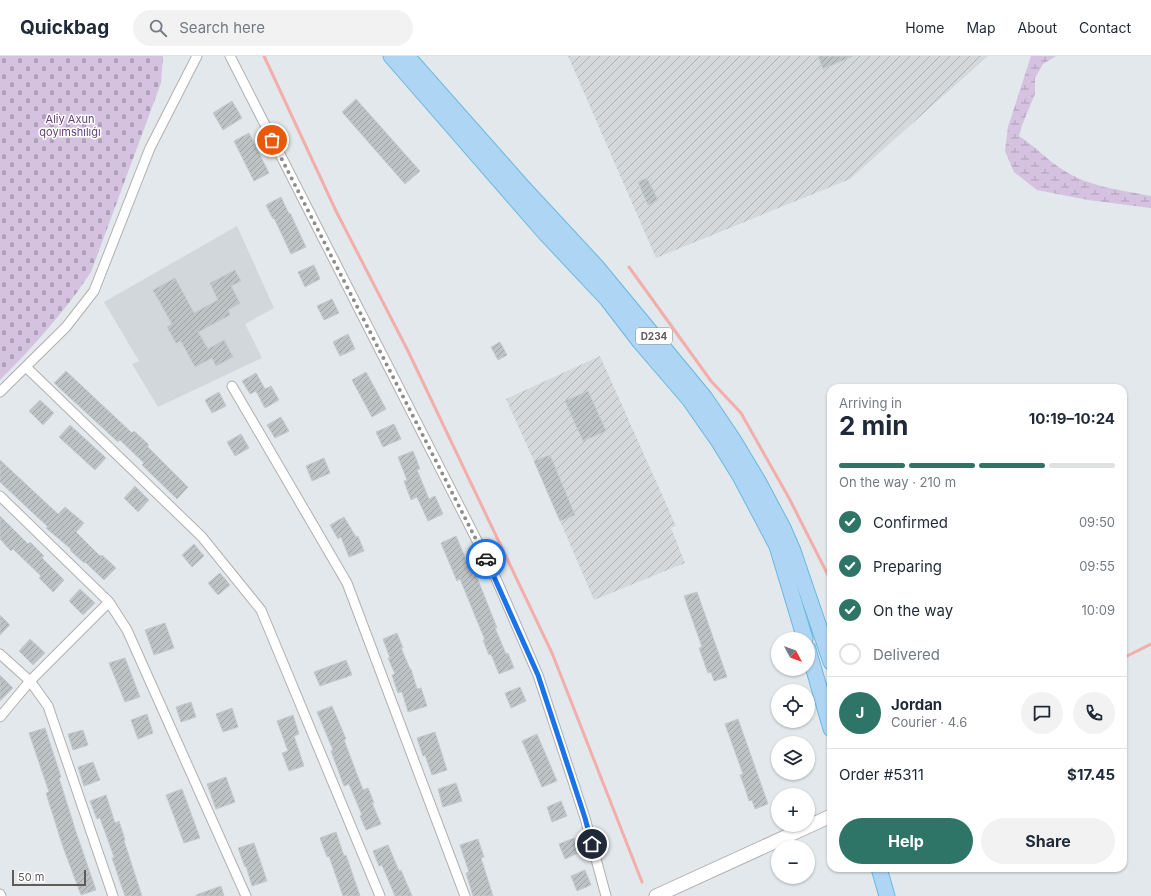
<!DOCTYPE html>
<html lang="en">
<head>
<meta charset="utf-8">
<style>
	body { margin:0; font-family:Inter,sans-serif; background:#f2f2f3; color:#1f2937; height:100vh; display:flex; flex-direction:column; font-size:15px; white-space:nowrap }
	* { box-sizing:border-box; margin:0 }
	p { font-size:13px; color:#747a83 }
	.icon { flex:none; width:22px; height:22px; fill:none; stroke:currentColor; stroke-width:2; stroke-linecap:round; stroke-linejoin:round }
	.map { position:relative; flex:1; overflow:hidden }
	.side { position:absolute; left:827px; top:328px; width:300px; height:488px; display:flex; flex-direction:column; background:#fff; border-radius:12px; box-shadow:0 1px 3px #0004 }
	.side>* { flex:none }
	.needle { width:26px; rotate:131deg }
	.controls { position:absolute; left:771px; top:576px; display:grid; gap:8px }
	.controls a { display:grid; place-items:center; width:44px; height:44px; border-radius:50%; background:#fff; box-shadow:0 1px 3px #0004; font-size:20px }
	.scale { position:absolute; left:12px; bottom:10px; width:74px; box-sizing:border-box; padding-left:4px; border:2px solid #615c5b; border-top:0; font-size:11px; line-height:14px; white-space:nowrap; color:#615c5b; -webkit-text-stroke:3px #fff; paint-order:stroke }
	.pin { position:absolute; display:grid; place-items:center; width:34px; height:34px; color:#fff; margin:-17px; border:2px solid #fff; border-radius:50%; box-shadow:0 1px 4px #0007 }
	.courier { position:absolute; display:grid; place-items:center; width:40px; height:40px; margin:-20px; border:3px solid #1a73e8; border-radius:50%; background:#fff; color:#222; box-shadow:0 1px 5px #0007 }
	.head em { font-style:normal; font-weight:700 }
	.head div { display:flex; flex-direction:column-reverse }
	.head { display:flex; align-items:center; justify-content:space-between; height:68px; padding:0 12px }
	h1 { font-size:26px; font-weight:700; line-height:30px }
	.bar { display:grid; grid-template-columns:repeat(4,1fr); gap:6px 4px; align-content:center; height:48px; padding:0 12px }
	.bar i { height:5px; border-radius:3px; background:#e0e1e3 }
	.bar .active { background:#2e7568 }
	.bar p { grid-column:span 4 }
	.line { display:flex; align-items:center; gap:10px; padding:0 12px; border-top:1px solid #e0e1e3 }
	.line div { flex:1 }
	.round { display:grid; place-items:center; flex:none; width:42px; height:42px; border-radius:21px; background:#f2f2f3 }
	ol { padding:0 12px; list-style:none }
	li { display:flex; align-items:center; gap:12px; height:44px }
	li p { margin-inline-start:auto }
	li .icon { padding:4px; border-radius:50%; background:#2e7568; color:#fff; stroke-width:4 }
	li:last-child { color:#747a83 }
	li i { width:22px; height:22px; border:2px solid #e0e1e3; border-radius:50% }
	.button { display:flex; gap:8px; margin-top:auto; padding:8px 12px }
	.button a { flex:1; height:46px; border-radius:24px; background:#2e7568; color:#fff; font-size:16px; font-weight:700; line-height:46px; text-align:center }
	.button a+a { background:#f2f2f3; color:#1f2937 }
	header { display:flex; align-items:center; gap:24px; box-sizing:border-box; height:56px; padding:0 20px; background:#fff; border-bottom:1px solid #e0e1e3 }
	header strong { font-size:19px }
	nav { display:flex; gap:22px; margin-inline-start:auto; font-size:14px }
	.search { width:280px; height:36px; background:#f2f2f3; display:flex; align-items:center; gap:10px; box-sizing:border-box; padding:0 14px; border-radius:22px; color:#747a83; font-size:15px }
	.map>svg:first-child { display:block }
	.industrial { fill:url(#industrial-furrows) }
	.education { fill:#d1d7db }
	.wetland { fill:url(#wetland-marsh) }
	.cemetery { fill:url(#cemetery-stones) }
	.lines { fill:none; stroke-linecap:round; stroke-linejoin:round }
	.stream { stroke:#f3adaa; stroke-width:3 }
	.building { fill:url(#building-hatch); stroke:#c2cbcf }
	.street-casing { stroke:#b3afae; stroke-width:11 }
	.secondary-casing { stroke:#b6b0af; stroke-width:15 }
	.primary-casing { stroke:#68b8df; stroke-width:17 }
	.street { stroke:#fff; stroke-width:9 }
	.secondary { stroke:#fff; stroke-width:13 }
	.primary { stroke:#afd5f4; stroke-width:15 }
	.done { stroke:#8e8d8d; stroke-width:4; stroke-dasharray:0 7.2 }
	.route { stroke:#1a73e8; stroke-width:5 }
	.labels { text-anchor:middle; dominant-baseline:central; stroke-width:3; stroke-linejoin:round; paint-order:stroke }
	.shield { fill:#fff; stroke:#908d8c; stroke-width:1 }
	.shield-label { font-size:10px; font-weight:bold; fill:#615c5b }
	.park-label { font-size:11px; fill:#673e7c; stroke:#fff }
</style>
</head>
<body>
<header>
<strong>Quickbag</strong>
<div class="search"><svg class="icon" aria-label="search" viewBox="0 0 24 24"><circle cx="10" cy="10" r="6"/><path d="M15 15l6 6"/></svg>Search here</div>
<nav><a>Home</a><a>Map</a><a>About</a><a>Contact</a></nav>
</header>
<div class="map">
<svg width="1151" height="840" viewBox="0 0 1151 840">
	<defs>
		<pattern id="industrial-furrows" width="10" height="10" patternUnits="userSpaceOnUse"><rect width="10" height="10" fill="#d5d8da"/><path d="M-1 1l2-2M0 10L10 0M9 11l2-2" fill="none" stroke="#b0b2b4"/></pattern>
		<pattern id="wetland-marsh" width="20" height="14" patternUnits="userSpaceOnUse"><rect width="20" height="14" fill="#d4c2e0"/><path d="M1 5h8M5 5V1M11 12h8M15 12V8" fill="none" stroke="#afa1b9"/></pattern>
		<pattern id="cemetery-stones" width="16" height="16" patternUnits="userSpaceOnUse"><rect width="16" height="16" fill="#d4c2e0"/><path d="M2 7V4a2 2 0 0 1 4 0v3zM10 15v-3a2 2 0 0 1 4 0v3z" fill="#afa1b9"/></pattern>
		<pattern id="building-hatch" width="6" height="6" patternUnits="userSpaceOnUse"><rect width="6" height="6" fill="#bdc3c4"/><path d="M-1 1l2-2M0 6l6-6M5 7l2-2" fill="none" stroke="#9da2a2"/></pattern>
	</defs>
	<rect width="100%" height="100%" fill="#e2e8eb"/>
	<path class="industrial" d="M568 0H988L850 123 656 202Z
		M600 300 676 470 671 472 685 507 594 544 560 465 575 458 550 399 534 405 506 343Z"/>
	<path class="education" d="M237 170 274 252 245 268 262 302 158 351 132 308 139 305 104 246Z"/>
	<path class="wetland" d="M1031 0H1056L1043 8 1035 22V38L1022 69 1019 80C1035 90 1047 104 1063 114 1089 131 1121 134 1151 140V152L1088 144 1037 134 1014 116 1005 95 1008 71Z"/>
	<path class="cemetery" d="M0 0H163L161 27 91 216C66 254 32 292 0 324Z"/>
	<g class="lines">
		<path class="stream" d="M264 0 336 155 408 295 552 597 642 826
			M629 211 711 325 741 357 789 442 831 525
			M1123 602 1151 588"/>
	</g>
	<path class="building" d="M818 0H853L823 13Z
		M356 43 420 115 405 128 342 56Z
		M232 45 242 62 223 74 213 57Z
		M249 77 269 117 254 125 234 85Z
		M647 122 658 144 648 149 638 126Z
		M281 141 289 158 290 157 306 191 291 198 274 162 273 163 266 149Z
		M314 209 320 223 305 231 298 216Z
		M235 214 241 225 231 230 240 247 228 254 230 259 198 276 208 293 224 284 233 301 216 310 212 302 195 311 181 285 176 287 167 271 172 268 153 234 175 222 194 257 218 244 210 227Z
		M332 243 339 257 324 264 317 250Z
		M348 278 355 293 340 300 333 286Z
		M500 286 507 299 498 304 491 291Z
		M66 315 132 377 134 375 149 389 147 390 188 431 177 443 142 409 144 407 120 384 118 386 54 327Z
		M366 316 386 353 372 361 352 324Z
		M256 317 265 333 271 330 279 344 265 352 256 335 250 338 242 325Z
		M588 335 606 375 583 385 565 345Z
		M219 336 226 350 212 357 205 344Z
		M40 344 54 357 43 369 29 355Z
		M281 361 289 375 275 382 267 369Z
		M394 368 401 383 383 391 376 376Z
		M70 369 106 402 95 414 59 381Z
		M241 378 249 392 235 400 227 386Z
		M413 395 420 413 417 414 429 443 435 440 443 458 428 465 417 441 411 444 404 425 407 424 398 401Z
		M550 399 575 459 560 465 534 405Z
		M324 402 330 417 312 425 306 410Z
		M0 404 58 458 65 451 84 467 76 476 100 500 102 499 116 512 104 524 85 506 84 507 70 494 71 493 46 472 48 471 0 426Z
		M135 430 149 444 138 456 124 442Z
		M0 460 28 488 30 486 44 500 42 502 64 524 53 536 39 522 41 520 13 493 11 495 0 483Z
		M344 461 356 481 358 480 364 495 349 501 341 481 338 483 330 469Z
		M456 480 473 520 476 519 497 572H495L506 598 508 597 514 612 499 618 491 598 489 599 483 584H485L460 523 457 525 441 487Z
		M194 488 204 500 192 511 182 499Z
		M220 517 230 529 218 539 208 527Z
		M80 533 95 547 83 559 69 545Z
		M697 536 727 621 714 625 711 616 708 617 699 592 702 591 684 540Z
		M0 559 10 569 0 579Z
		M165 567 174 592 154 599 145 574Z
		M397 577 403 592H401L410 613H411L417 633 421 632 427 650 408 656 402 636 398 637 392 619 395 618 388 602H390L383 583Z
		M30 583 45 597 33 609 19 595Z
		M125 602 140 641 125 646 109 607Z
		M346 604 352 619 320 630 314 616Z
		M0 619 13 632 0 645Z
		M520 631 526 645 511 652 505 637Z
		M191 646 196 661 181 666 176 651Z
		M332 650 346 683 344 684 363 734 368 732 374 747H372L381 768 366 774 360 760 362 759 349 728 344 730 331 695 333 694 317 656Z
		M232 652 238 671 223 676 216 658Z
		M147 658 153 677 138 683 131 664Z
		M293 659 299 678 294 680 304 710 289 715 282 697 288 695 277 665Z
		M738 663 768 748 755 753 752 744 749 745 745 732 740 719 743 718 725 668Z
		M45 672 61 721 59 722 76 776 96 834 81 839 63 791 46 737 49 736 29 677Z
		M83 674 88 689 73 694 68 678Z
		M435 676 447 714 432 719 425 699 423 700 417 682Z
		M537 678 557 725 542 731 522 685Z
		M93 706 100 724 84 730 78 711Z
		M226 721 235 746 216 753 207 728Z
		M456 727 462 745 443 751 438 733Z
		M182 733 200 782 184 787 166 739Z
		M106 739 115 767 119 765 125 784 124 785 142 840H125L112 802 114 801 100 762 97 763 90 745Z
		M561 745 567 760 552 766 547 751Z
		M336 776 344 800 346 799 360 840H343L329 800 327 801 320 782Z
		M574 782 580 796 565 803 559 788Z
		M478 783 484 801 481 802 493 840H473L466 817 469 816 460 789Z
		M254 787 267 825 252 830 246 810 245 811 238 792Z
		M388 789 399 815 401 814 412 840H395L382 809 379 810 373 795Z
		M585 814 591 829 577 835 571 820Z
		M221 830 224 840H196V839Z"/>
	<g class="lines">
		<defs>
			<path id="street" d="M230 0 494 518 538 619 585 762 606 840
				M26 311 202 481 261 554 380 840
				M232 330 347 527 465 840
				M0 336 66 271 94 235 150 92 197 0
				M0 440 109 546 127 574 246 840
				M0 598 30 625 48 650 113 840
				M0 661 30 625 109 546
				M0 838 1 840"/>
			<path id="secondary" d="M656 840 831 760"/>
			<path id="primary" d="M391 0 545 177 607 243 640 286 689 343 719 386 740 420 777 490 805 583
				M407 0 520 128 596 210 705 342 734 385 758 425 783 472 793 495 831 606
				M808 593 831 673
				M879 812 887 840"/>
		</defs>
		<use href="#street" class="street-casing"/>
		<use href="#secondary" class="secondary-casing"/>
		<use href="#primary" class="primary-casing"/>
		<use href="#street" class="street"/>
		<use href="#secondary" class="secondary"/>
		<use href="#primary" class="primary"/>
	</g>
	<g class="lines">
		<path class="done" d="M272 84 486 503"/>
		<path class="route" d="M486 503 538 619 585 762 592 788"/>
	</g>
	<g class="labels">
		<rect class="shield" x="636" y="272" width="36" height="16" rx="3"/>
		<g class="shield-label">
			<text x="654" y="280">D234</text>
		</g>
		<g class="park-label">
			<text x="70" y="63">Aliy Axun<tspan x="70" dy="13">qoyımshılıǵı</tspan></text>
		</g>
	</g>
</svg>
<div class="controls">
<a><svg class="needle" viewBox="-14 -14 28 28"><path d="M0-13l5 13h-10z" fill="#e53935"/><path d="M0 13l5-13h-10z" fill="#747a83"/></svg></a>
<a><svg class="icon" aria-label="locate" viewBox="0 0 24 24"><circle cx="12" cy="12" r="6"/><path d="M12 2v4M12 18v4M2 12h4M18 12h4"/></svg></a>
<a><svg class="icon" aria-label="layers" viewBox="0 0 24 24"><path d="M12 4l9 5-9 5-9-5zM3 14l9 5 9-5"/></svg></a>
<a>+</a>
<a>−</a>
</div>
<div class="scale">50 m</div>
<div class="pin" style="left:272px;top:84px;background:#ea580c"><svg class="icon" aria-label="bag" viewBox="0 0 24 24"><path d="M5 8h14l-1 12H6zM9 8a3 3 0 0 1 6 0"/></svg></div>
<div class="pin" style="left:592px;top:788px;background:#1f2937"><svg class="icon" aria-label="home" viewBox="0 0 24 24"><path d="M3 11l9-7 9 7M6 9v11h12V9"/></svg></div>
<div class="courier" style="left:486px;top:503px"><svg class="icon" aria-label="car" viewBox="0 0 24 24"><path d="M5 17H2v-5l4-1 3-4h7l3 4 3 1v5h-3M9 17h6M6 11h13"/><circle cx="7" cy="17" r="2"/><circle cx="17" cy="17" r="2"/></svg></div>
<section class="side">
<div class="head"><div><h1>2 min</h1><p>Arriving in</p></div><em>10:19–10:24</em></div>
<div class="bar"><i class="active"></i><i class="active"></i><i class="active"></i><i></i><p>On the way · 210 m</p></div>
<ol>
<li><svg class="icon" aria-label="check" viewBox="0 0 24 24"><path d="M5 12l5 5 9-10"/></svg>Confirmed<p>09:50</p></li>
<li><svg class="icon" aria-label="check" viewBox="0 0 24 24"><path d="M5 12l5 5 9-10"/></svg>Preparing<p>09:55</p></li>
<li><svg class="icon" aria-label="check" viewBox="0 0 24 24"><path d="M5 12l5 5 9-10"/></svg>On the way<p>10:09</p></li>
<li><i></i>Delivered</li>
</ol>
<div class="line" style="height:72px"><b class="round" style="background:#2e7568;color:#fff">J</b><div><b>Jordan</b><p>Courier · 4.6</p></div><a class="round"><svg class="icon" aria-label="chat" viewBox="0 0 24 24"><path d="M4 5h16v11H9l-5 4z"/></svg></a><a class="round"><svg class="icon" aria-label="phone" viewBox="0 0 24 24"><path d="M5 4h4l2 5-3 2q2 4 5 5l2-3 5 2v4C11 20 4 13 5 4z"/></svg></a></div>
<div class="line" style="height:52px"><div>Order #5311</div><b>$17.45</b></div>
<div class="button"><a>Help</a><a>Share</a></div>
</section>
</div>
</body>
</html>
